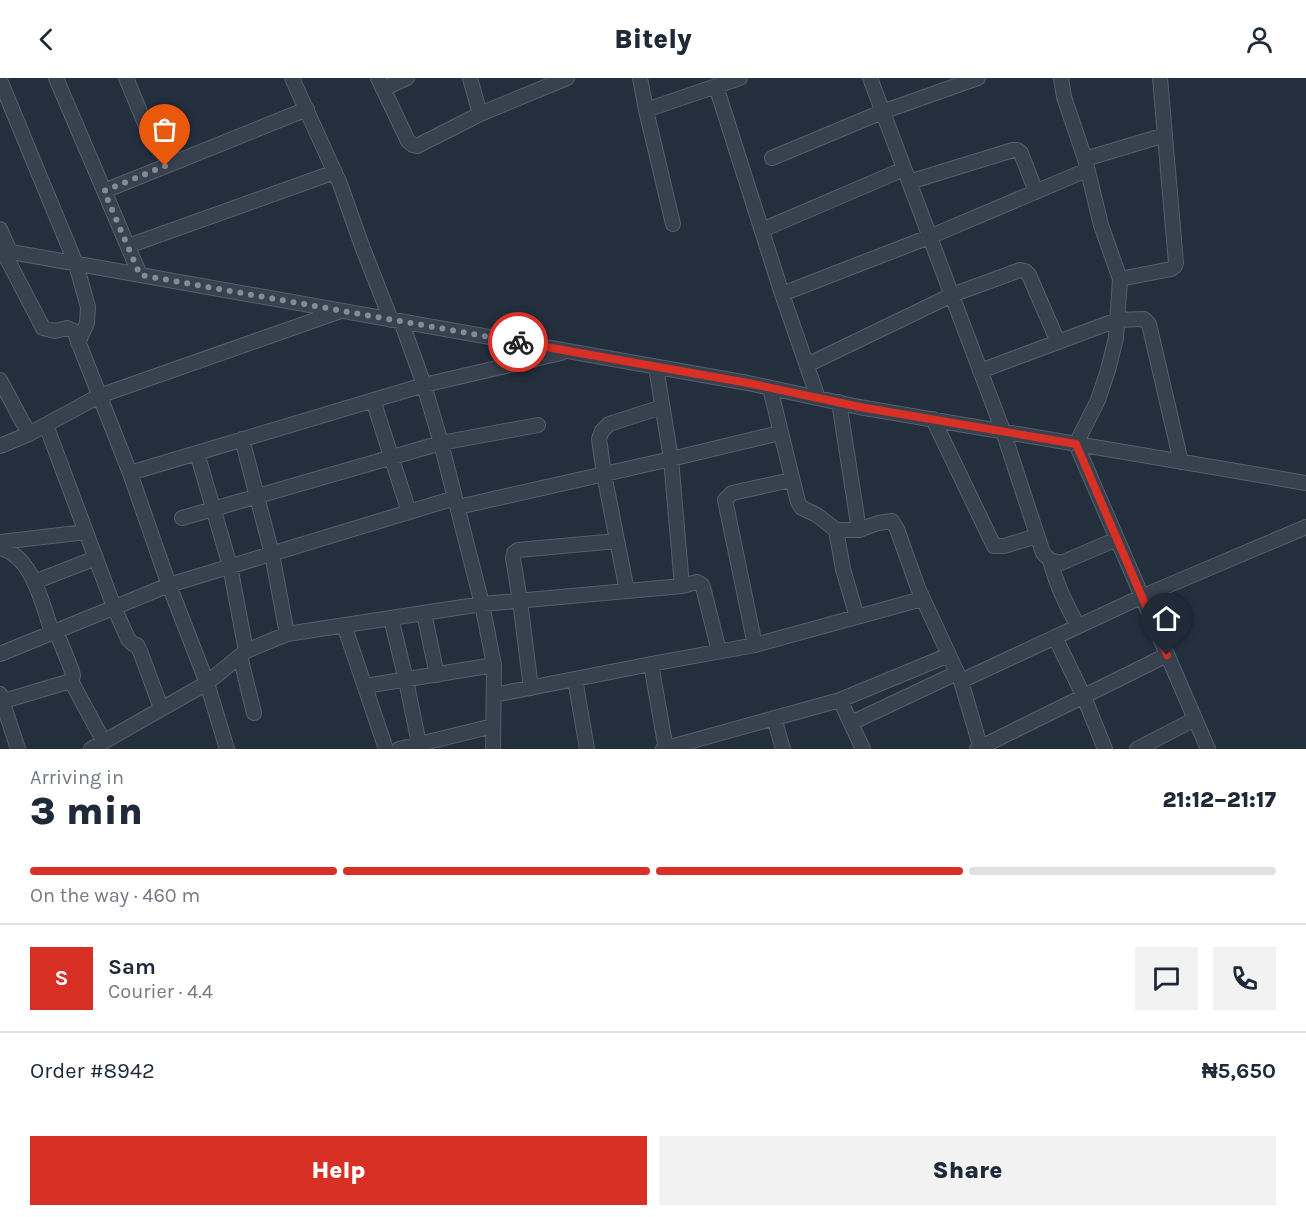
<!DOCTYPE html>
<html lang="en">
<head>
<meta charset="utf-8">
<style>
	body { margin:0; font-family:Karla,sans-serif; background:#f2f2f3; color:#1f2937; height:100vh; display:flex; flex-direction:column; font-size:22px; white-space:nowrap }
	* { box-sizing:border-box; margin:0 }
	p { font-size:20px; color:#747a83 }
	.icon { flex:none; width:33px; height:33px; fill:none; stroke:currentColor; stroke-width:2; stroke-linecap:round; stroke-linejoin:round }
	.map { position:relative; height:671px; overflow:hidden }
	.details { display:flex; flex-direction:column; background:#fff; flex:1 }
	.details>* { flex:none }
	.pin { position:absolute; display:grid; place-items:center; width:51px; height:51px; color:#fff; margin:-62px -26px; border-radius:50% 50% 50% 0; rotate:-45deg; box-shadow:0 0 6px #0007 }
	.pin .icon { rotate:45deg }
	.courier { position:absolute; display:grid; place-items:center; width:60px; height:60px; margin:-30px; border:4px solid #d93025; border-radius:50%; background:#fff; color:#222; box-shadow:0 2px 8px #0007 }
	.summary em { font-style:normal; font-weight:800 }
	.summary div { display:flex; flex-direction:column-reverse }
	.summary { display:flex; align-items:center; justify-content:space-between; height:102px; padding:0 30px }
	h1 { font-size:39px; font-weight:800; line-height:45px }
	.bar { display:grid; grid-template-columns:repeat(4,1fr); gap:9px 6px; align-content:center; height:72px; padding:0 30px }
	.bar i { height:8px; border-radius:4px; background:#e0e1e3 }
	.bar .current { background:#d93025 }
	.bar p { grid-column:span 4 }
	.line { display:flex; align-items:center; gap:15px; padding:0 30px; border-top:2px solid #e0e1e3 }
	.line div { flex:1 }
	.round { display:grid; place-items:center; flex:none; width:63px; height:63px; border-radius:0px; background:#f2f2f3 }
	.primary-button { display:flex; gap:12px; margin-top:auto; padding:12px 30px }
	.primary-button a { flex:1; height:69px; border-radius:0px; background:#d93025; color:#fff; font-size:24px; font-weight:800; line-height:69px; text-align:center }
	.primary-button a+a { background:#f2f2f3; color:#1f2937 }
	header { display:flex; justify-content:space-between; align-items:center; height:78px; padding:0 30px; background:#fff; font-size:27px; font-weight:800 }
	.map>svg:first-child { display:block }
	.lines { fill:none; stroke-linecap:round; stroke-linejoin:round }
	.street-casing { stroke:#565f6c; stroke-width:16 }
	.street { stroke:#38414e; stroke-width:14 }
	.done { stroke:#828b98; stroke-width:6; stroke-dasharray:0 10.8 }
	.route { stroke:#d93025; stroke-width:8 }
</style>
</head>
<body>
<header><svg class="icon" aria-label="back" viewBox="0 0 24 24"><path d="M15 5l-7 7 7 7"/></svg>Bitely<svg class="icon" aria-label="person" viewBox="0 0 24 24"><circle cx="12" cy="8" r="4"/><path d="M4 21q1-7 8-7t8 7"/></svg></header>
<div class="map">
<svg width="1306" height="671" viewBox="0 0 1306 671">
	<rect width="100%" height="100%" fill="#242f3e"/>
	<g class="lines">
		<defs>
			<path id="street" d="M56 0 140 197
				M126 0 149 55
				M292 0 340 106 362 168 391 242
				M378 0 408 63 413 67 417 68 480 36 567 0
				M470 0 480 36
				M640 0 646 32 673 146
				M870 0 1003 353 1043 475 1050 482 1061 485 1117 461
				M1061 0 1064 19 1085 81 1101 147 1120 201 1116 260 1108 292 1098 322 1076 366 1208 671
				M0 2 76 186 88 229 87 245 78 265
				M716 8 782 216 818 320
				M383 11 407 0
				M646 32 740 0
				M772 80 882 34 978 0
				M1085 81 1165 57
				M909 104 1013 72H1017L1021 75 1036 114
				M104 113 307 31
				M0 151 10 174
				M762 152 904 91
				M128 168 335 94
				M0 172 748 305 859 329 1306 405
				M3 173 43 250 55 253 67 250 74 253 130 395 169 507 207 605 227 671
				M1120 201 1171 191 1175 188 1176 185 1160 0
				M782 216 929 159 1087 92
				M401 243 424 307 441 365 482 526 494 587 493 671
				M807 287 952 217 1020 192 1025 193 1029 197 1058 264
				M656 289 671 381 682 508
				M980 293 1117 242 1144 241 1149 246 1181 384
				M0 302 29 356
				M770 310 798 424 802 430 817 437 836 452H859L878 445 892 443 897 451 918 510 961 603 981 671
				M373 322 409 434
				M839 324 859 452
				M933 341 994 468H1004L1037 458
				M46 347 114 529 128 561 133 566 137 567 140 573 161 630
				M242 361 272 476 287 556
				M0 368 29 356 99 318 338 234
				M197 375 230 488 246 573
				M130 395 424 307 561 275
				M458 429 671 381 780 355
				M182 440 441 365 538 347
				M836 452 843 491 857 539
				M0 464 86 454
				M0 470C33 478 42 526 52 554
				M1050 482C1056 506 1066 527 1078 548
				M34 504 96 480
				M627 513 604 396 599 361 602 353 609 346 662 329
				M424 535 437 597
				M391 540 406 602 419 666
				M344 547 386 671
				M56 553 72 593 73 598 71 603 104 664
				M1055 559 1084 619 1105 671
				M755 567 725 422 732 415 791 402
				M0 576 169 507 455 420
				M240 578 254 635
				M651 586 666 671
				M575 601 587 671
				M961 603 1141 519 1306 449
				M365 608 494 587
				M531 610 520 523 513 480 514 475 518 472 617 463
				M0 616 18 671
				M494 617 651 586 755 567 922 521
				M840 622 863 671
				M0 624 71 603
				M774 640 783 671
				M851 645 957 595
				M91 671 207 605 246 573 287 556 482 526 682 508 697 504 702 507 704 513 719 573
				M399 671 493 648
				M663 671 840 622 949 577
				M977 671 1167 577
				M1137 671 1195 641"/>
		</defs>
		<use href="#street" class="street-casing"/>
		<use href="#street" class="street"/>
	</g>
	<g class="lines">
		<path class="done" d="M165 88 104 113 140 197 518 264"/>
		<path class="route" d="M518 264 748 305 860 329 1076 366 1167 577"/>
	</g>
</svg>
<div class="pin" style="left:165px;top:88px;background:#ea580c"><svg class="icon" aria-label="bag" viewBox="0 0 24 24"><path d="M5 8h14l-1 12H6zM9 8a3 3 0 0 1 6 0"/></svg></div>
<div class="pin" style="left:1167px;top:577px;background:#1f2937"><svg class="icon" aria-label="home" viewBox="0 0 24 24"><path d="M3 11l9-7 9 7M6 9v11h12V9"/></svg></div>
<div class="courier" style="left:518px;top:264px"><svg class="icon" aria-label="bike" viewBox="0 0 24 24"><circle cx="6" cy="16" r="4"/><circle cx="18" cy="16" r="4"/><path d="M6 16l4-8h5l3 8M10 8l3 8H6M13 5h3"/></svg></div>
</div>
<section class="details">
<div class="summary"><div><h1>3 min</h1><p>Arriving in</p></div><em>21:12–21:17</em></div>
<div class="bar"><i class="current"></i><i class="current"></i><i class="current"></i><i></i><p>On the way · 460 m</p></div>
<div class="line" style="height:108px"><b class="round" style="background:#d93025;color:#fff">S</b><div><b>Sam</b><p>Courier · 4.4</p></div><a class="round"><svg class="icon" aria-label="chat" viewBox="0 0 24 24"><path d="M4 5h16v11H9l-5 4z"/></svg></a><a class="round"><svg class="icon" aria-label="phone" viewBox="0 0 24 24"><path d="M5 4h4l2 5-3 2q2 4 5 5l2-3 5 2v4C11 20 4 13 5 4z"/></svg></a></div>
<div class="line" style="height:78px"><div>Order #8942</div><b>₦5,650</b></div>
<div class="primary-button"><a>Help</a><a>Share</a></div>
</section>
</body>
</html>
